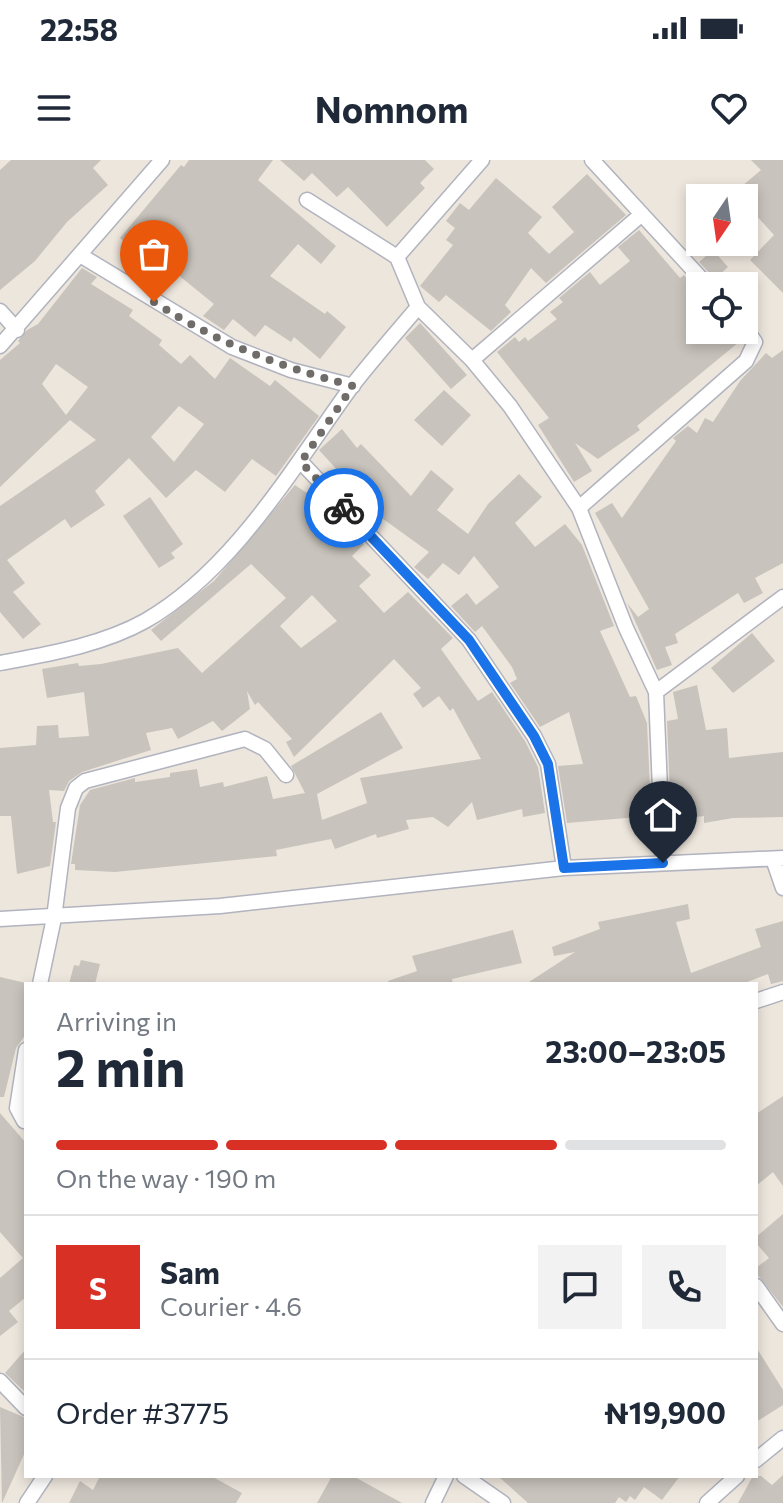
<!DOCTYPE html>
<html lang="en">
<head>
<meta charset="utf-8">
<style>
	body { margin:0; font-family:Commissioner,sans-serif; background:#f2f2f3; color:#1f2937; height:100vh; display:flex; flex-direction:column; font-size:30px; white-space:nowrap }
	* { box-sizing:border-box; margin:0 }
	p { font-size:26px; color:#747a83 }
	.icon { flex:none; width:44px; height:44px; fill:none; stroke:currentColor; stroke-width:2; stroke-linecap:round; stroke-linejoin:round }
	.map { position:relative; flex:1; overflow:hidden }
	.panel { position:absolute; left:24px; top:822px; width:734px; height:496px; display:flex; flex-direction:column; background:#fff; border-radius:0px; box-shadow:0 4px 12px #0003 }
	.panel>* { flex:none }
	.needle { width:52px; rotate:193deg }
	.fabs { position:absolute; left:686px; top:24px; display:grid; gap:16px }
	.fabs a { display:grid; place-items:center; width:72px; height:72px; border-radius:0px; background:#fff; box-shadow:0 4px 12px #0003; font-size:40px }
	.pin { position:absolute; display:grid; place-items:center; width:68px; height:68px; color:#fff; margin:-82px -34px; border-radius:50% 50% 50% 0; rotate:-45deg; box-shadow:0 0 8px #0007 }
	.pin .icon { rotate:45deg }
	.courier { position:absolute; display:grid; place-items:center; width:80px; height:80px; margin:-40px; border:6px solid #1a73e8; border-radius:50%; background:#fff; color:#222; box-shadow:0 2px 10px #0007 }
	.head em { font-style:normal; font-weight:700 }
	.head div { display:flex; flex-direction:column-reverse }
	.head { display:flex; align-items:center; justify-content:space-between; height:136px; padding:0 32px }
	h1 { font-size:52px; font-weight:700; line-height:60px }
	.bar { display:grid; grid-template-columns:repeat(4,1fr); gap:12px 8px; align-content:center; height:96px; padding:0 32px }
	.bar i { height:10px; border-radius:6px; background:#e0e1e3 }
	.bar .on { background:#d93025 }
	.bar p { grid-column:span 4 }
	.line { display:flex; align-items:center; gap:20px; padding:0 32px; border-top:2px solid #e0e1e3 }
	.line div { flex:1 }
	.round { display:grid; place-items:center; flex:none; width:84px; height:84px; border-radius:0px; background:#f2f2f3 }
	.status { display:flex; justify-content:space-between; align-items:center; height:56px; padding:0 40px; background:#fff; direction:ltr }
	.status svg { height:22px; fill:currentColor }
	header { display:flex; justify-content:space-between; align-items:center; height:104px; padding:0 32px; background:#fff; font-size:36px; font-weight:700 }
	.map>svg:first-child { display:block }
	.building { fill:#c8c3bc; fill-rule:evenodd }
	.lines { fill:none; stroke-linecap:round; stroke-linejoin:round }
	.street-casing { stroke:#b1b3be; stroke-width:17 }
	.street { stroke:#fff; stroke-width:14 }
	.done { stroke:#6f6c69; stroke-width:8; stroke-dasharray:0 14.4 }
	.route { stroke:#1a73e8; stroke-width:10 }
</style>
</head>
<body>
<div class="status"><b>22:58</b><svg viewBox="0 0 49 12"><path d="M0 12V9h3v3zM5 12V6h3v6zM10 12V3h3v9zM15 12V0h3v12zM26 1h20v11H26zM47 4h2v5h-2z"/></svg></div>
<header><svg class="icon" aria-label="menu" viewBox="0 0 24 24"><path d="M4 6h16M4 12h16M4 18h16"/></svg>Nomnom<svg class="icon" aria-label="heart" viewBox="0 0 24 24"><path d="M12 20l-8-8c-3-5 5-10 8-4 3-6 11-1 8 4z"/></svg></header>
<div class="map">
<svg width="783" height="1343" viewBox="0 0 783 1343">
	<rect width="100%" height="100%" fill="#ede6dd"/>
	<path class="building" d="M11 0H101L93 8 108 25 67 62 35 101 0 130V10Z
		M189 0H273L258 20 336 86 321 104 298 84 270 116 325 154 327 151 346 167 320 199 294 177 291 182 265 165 255 177 233 159 224 170 203 156 214 144 177 114 170 121 120 78 181 5 184 7Z
		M280 0H425L434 9 420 23 425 28 387 67 348 27 337 37 312 13 304 21Z
		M751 0H783V133L750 100 774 75 735 32 761 10Z
		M587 14 626 55 546 123 531 108 505 145 511 152 491 171 446 135 439 142 420 126 453 85 446 80 455 68 446 61 460 43 469 50 496 18 542 57 528 73 549 94 574 72 552 47Z
		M639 70 680 118 684 115 700 132V170H729L739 182 637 266 640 270 598 299 575 283 592 311 574 322 538 265 549 258 497 192 515 177 519 182 525 177 528 181 557 159 550 152 563 142 559 138 590 112 600 125 630 101 618 87Z
		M713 90 728 107 715 119 699 102Z
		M82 108 97 117 91 124 133 150 129 156 162 180 159 185 181 204 190 195 215 219 230 198 270 226 275 220 319 256 276 316 252 299 225 332 196 310 166 338 129 298 95 331 105 345 71 368 65 359 7 400 25 423 13 432 41 464 23 479 0 452V346L96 280 70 260 0 327V200L20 183 18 181 27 170 38 164ZM56 204 88 227 66 255 42 224ZM179 246 204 264 174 302 151 277Z
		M420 163 467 215 451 229 405 178Z
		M783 190V403L755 418 763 433 744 443 738 433 675 474 678 483 665 487 672 505 657 510 627 443 638 457 649 449 595 353 612 343 622 358 676 281 673 278 688 266 697 273 705 258 713 262 740 221 766 193 772 198Z
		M444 230 471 255 442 286 414 260Z
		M342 269 357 288 361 284 411 336 431 310 454 329 437 350 468 374 488 344 519 314 542 337 515 363 535 387 565 364 582 385 614 466 600 471 630 537 636 536 647 563 652 671 641 672 638 657 567 663 558 606 583 604 569 552 540 567 510 523 517 519 512 507 482 466 475 472 451 446 467 433 476 445 499 427 474 396 459 415 443 403 428 419 414 407 429 392 379 356 319 290Z
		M295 325 314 338 364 384 352 396 371 415 359 426 384 453 408 432 453 478 441 489 478 541 492 532 525 581 538 607 545 653 523 657 522 649 477 660 472 642 448 667 433 657 406 660 409 669 377 678 376 674 335 689 331 679 276 690 277 696 115 712 75 710V704H71L80 645 90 630 135 618V622L170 617V613L197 609 200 627 223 622 224 627 267 616 273 639 305 633 291 606 381 552 403 588 317 634 322 660 367 643 360 618 481 599 453 548 450 551 439 536 423 548 413 534 421 528 394 499 294 597 286 582 292 579 258 542 255 545 247 531 250 549 222 571 213 561 178 579 172 568 146 573 151 590 82 612 69 621 64 631 49 630 53 662H56L50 706 17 714 11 656H0V588L36 585 37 566 58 565 59 578 89 576 84 532 47 538 42 509 78 503 79 506 101 504 178 488 202 513 286 438 251 404 161 481 151 470 214 421ZM312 435 337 461 301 488 280 466Z
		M150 337 183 384 171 393 175 398 159 408 123 356Z
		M752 473 775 501 733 533 711 508Z
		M697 525 706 570 727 568 729 598 783 592V657L733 658 704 663V656L671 660 667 561 678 559 673 532Z
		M688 744 690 759 676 762 691 813 761 787 755 769 783 761V821L771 824 768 814 742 824H526L575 792 554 796 552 787 600 769 598 762Z
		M513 770 522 803 452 819 453 824H388V821L417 811 412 796Z
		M81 800 100 804 95 824H69L74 805 79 806Z
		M0 817 26 823V874L16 888 4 937H0Z
		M783 936V1026L773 1012 756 1026V954Z
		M0 953 26 983V1137L9 1151 18 1162 0 1176V1118L23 1098 0 1072Z
		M783 1054V1147L756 1113V1108L769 1098 756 1083V1077Z
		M756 1187 783 1230V1245L756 1262Z
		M26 1189V1233L5 1213Z
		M0 1247 26 1258V1290L2 1343Z
		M783 1315V1343H738L753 1316H761L772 1325Z
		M100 1316H211L242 1333 236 1343H69L80 1321 93 1330Z
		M332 1316H353L402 1343H317Z
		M498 1316H680L662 1340 644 1327 635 1340 630 1336 626 1342 619 1337 615 1343H528Z"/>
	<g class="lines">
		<defs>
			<path id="street" d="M592 0 708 126
				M307 40 397 97 418 147 472 200 510 246 579 348 626 468 656 532 663 703
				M80 95 232 187 291 210 353 226
				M397 97 482 0
				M0 151 17 170
				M0 186 162 0
				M472 200 642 54
				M301 302 469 480 534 576 548 604 564 708
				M579 348 746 201 755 182 744 166
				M0 503C48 494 102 485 145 461 234 410 293 307 352 226 373 199 396 173 418 147
				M656 532 783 437
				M773 699 783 728
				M0 759 220 746 564 708 783 698
				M40 824 54 758 68 648 76 628 85 621 245 579 265 589 286 615
				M756 841 783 832
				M24 961 17 948 26 890
				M756 1126 783 1164
				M0 1221 26 1248
				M756 1300 783 1278
				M464 1316 503 1343
				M27 1343 45 1316
				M433 1343 446 1316
				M707 1343 737 1316"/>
		</defs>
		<use href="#street" class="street-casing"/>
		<use href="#street" class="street"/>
	</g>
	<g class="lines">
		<path class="done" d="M154 142C222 185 275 205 353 226L301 302 344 348"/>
		<path class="route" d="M344 348 469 480 534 576 548 604 564 708 663 703"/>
	</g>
</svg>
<div class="fabs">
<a><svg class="needle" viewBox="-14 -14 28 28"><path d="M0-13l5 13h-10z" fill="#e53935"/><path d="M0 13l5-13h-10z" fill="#747a83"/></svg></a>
<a><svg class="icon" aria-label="locate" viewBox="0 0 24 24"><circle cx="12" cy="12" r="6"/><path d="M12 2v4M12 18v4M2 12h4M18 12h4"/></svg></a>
</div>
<div class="pin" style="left:154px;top:142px;background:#ea580c"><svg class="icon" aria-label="bag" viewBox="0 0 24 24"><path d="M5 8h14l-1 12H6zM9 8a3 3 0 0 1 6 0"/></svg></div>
<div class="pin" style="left:663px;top:703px;background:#1f2937"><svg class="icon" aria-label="home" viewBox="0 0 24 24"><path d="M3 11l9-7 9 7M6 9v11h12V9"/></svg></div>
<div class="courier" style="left:344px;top:348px"><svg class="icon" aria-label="bike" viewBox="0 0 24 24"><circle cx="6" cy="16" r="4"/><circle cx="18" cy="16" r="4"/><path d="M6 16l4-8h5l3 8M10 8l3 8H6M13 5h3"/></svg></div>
<section class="panel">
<div class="head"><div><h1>2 min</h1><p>Arriving in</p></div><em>23:00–23:05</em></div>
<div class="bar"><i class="on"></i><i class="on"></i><i class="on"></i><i></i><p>On the way · 190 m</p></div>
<div class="line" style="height:144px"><b class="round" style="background:#d93025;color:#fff">S</b><div><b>Sam</b><p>Courier · 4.6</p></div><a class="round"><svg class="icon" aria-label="chat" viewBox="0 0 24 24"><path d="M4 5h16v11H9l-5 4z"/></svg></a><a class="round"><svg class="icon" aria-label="phone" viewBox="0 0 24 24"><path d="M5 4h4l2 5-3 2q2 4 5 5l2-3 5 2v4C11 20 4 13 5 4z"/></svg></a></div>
<div class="line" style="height:104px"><div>Order #3775</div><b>₦19,900</b></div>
</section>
</div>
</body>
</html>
